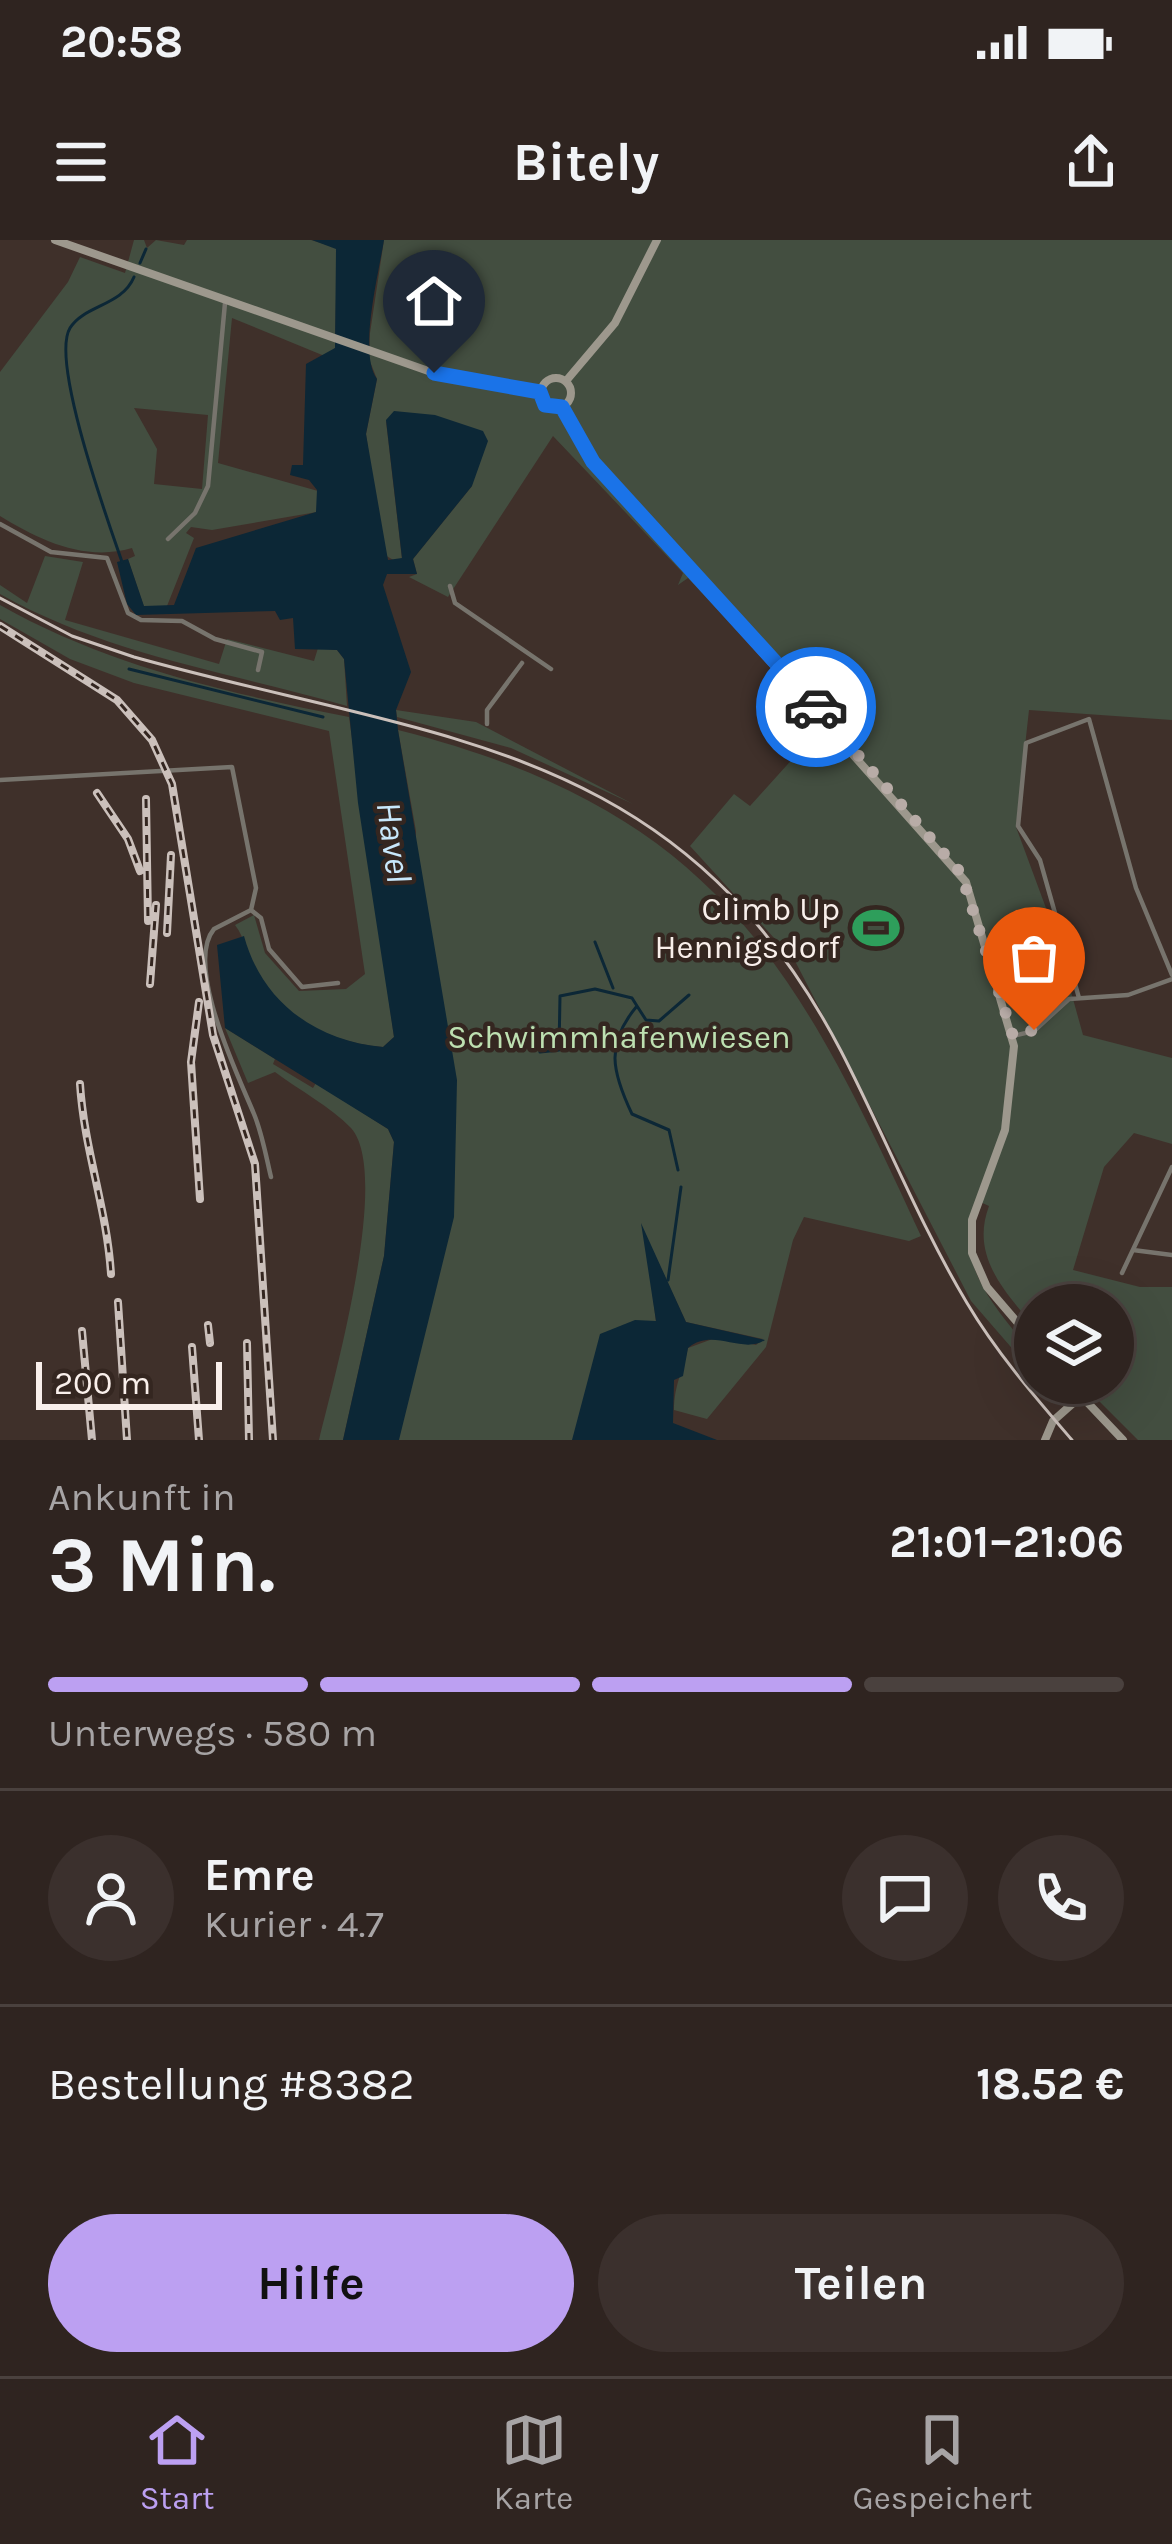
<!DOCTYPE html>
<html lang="de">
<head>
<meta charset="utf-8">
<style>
	body { margin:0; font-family:Karla,sans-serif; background:#3b302d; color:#f1f3f6; height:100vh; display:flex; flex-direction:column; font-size:45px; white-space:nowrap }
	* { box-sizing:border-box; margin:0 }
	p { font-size:39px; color:#a7a4a5 }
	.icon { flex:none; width:66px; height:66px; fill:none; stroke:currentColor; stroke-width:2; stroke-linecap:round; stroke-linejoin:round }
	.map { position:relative; height:1200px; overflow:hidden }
	.sheet { display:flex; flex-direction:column; background:#2f2420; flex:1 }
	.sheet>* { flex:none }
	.buttons { position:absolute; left:1014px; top:1044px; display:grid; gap:24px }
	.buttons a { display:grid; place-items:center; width:120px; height:120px; border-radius:50%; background:#2f2420; box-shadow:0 12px 48px #0002,0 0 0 3px #4a413e; font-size:60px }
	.scale { position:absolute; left:36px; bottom:30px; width:186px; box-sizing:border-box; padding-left:12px; border:6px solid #f9efeb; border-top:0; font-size:33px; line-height:42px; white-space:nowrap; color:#f9efeb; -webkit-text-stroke:9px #342620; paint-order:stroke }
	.pin { position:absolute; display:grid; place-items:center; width:102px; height:102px; color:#fff; margin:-123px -51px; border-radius:50% 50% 50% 0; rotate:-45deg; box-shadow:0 0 12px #0007 }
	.pin .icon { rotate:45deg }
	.courier { position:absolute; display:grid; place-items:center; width:120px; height:120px; margin:-60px; border:9px solid #1a73e8; border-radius:50%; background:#fff; color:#222; box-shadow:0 3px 15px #0007 }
	.summary em { font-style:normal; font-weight:700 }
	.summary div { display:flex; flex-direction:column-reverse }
	.summary { display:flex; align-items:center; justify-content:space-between; height:204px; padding:0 48px }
	h1 { font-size:78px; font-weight:700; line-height:90px }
	.bar { display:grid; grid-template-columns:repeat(4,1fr); gap:18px 12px; align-content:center; height:144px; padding:0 48px }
	.bar i { height:15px; border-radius:9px; background:#4a413e }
	.bar .active { background:#bca0f2 }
	.bar p { grid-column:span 4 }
	.line { display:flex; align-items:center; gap:30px; padding:0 48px; border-top:3px solid #4a413e }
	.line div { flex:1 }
	.round { display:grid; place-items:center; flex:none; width:126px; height:126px; border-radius:63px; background:#3b302d }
	.button { display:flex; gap:24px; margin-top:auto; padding:24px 48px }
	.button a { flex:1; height:138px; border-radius:72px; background:#bca0f2; color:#111; font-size:48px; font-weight:700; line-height:138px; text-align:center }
	.button a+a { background:#3b302d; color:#f1f3f6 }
	.status { display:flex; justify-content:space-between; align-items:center; height:84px; padding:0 60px; background:#2f2420; direction:ltr }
	.status svg { height:33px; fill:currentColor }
	header { display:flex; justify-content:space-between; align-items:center; height:156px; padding:0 48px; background:#2f2420; font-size:54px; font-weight:700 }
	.tab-bar { display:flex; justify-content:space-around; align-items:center; height:168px; border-top:3px solid #4a413e; background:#2f2420; font-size:33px; color:#a7a4a5 }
	.tab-bar a { display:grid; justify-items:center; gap:6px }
	.tab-bar .active { color:#bca0f2 }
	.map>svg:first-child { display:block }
	.green { fill:#434e40; fill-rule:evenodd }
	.water { fill:#0c2736 }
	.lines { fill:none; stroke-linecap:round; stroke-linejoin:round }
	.stream { stroke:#0c2736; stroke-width:3 }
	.minor { stroke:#77746d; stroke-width:4.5 }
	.secondary { stroke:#9d988d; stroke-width:8 }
	.tram { stroke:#cbc0bb; stroke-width:3 }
	.rail-casing { stroke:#cbc0bb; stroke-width:8 }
	.rail { stroke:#342620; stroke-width:3; stroke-dasharray:9; stroke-linecap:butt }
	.done { stroke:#b8aca7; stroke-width:12; stroke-dasharray:0 21.6 }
	.route { stroke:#1a73e8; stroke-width:15 }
	.labels { text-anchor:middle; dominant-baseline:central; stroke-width:9; stroke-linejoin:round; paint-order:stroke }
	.poi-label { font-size:33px; fill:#f9efeb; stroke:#342620; text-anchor:end }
	.park-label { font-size:33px; fill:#bde0b1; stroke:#342620 }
	.water-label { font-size:36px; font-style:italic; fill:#c8e8fc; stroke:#342620 }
</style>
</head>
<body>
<div class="status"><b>20:58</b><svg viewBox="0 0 49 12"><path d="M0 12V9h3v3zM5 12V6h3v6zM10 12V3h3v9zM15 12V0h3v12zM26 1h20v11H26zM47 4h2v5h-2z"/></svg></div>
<header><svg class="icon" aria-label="menu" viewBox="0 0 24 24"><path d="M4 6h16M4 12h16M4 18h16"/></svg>Bitely<svg class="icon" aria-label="share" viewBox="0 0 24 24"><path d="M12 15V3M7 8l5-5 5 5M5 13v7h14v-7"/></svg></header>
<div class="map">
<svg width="1172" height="1200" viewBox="0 0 1172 1200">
	<rect width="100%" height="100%" fill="#3f302a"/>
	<path class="green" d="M134 0H144L147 8 156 0 184 5 187 0H311L337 8 335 108 327 117 232 78 218 223 318 251 317 272 212 290 191 287 186 293 194 298 167 366 144 367 128 319 135 316 132 308C85 322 39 300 0 276V132L68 42 80 17 125 33ZM134 168 208 175 202 249 154 244 157 209Z
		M384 0H1172V480L1029 470 1016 587 1053 687 1083 795 1172 818V904L1134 893 1104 927 1073 1030 1140 1047H1172V1200H1138L1081 1143H1113V1065H1035V1088C1005 1051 970 1017 989 966L976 960C951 1026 997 1068 1035 1117V1135L971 1061 795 721 690 606 734 554 750 566 824 484 688 338 678 345 683 333 553 196 448 357 409 337 417 334 413 319 472 246 386 181 402 319 397 322 383 314 366 194 377 139 369 119 370 93Z
		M45 316 83 322 65 380 219 424 227 399 314 421 318 408 337 410 344 419 347 466C229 432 108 415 0 354V345L27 363Z
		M0 365C108 426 228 453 349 477L394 797 383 807C332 803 277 777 252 728 245 713 246 699 235 685L254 675 265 713 299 751 346 749 365 734 329 491 134 443 70 419 0 379Z
		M396 470 476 482 633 564 511 508 397 477Z
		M398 490C712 570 794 719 921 996L909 1001 804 977 793 1000 766 1107 707 1179 674 1170C674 1145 683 1131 688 1108L718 1097 756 1105 763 1099 686 1082 645 994 656 1082 578 1200H395L416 591Z
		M225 788 275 819 273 824 313 848 316 843 388 889 394 902 384 1016 343 1200H319C333 1141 392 934 351 888 331 867 299 850 275 832L248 843Z"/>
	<path class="water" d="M312 0H384C379 32 358 114 377 139L366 194 388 320 402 318 386 180 394 171 435 175 483 191 488 201 472 246 413 319 417 334H387L383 345 411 432 396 470 398 490 457 840 454 977 399 1200H343L384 1016 394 902 388 889 225 788 217 705 244 696C262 762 316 801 383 807L394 797 358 563 344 419 337 410 295 409 293 378 280 380 275 371 136 375 127 364 117 322 128 319 144 366 174 365 196 308 316 272 317 250 309 240 290 235 292 225H303L306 124 335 108 336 9Z
		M641 983 686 1082 765 1100C742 1115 713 1087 688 1108L683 1136 674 1140 673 1183 717 1200H572L600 1094 635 1080 656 1081Z"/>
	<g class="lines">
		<path class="stream" d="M140 23 146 9
			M122 322C108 281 50 121 70 88 84 65 122 66 134 37
			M129 429 323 477
			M595 702 613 748
			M637 766 646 780 659 781 689 755
			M540 812 559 810 560 756 595 749 632 758 637 766C605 804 612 832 632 874L669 890 678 930
			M668 1040 681 947"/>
		<path class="minor" d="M0 284 51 312 107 318 128 373 141 380 182 381 215 399 262 412 258 430
			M168 299 195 273 208 246 225 63
			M450 346 455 363 551 429
			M487 484V470L522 423
			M0 540 232 527 256 648 251 670 261 678 269 709 302 747 338 743
			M251 670 214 689C184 725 238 835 254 874 262 893 266 916 271 937
			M1079 758 1040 620 1018 586 1026 503 1089 479 1136 648 1172 735
			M1013 796 1034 791 1069 759 1128 755 1172 739
			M1133 1010 1172 1015
			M1122 1033 1172 927"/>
		<path class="secondary" d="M55 0 434 133 540 151
			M541 153a15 15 0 1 1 30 0a15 15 0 1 1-30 0Z
			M566 141 615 83 657 0
			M562 167 593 222 966 642 1014 806 1005 890 972 980V1013L987 1047 1035 1103
			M1069 1143 1123 1200
			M1045 1200 1053 1181 1080 1157"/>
		<path class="tram" d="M0 358 72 396 134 417C435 501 678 499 841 811 884 894 919 983 967 1063 996 1112 1035 1157 1072 1200"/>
		<defs>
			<path id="rail" d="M0 386 117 460 152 500 172 544 213 795 255 924 273 1200
				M97 553 128 599 140 631
				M146 559 148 681
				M167 693 171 615
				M150 744 156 665
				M199 762 191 822 200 959
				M80 844C84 909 107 969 111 1034
				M118 1062 127 1200
				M208 1085 210 1103
				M82 1091 92 1200
				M247 1103 249 1200
				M192 1107 199 1200"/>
		</defs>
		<use href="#rail" class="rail-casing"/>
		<use href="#rail" class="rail"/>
	</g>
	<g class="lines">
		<path class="done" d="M816 467 961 633 1013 796 1034 790"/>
		<path class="route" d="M434 133 540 152 545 165 562 167 593 222 816 467"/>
	</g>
	<defs>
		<symbol id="stadium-bare" viewBox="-9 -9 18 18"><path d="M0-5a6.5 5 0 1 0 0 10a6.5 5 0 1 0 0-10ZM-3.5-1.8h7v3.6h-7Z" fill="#2e9e5b" stroke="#342620" stroke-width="2.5" paint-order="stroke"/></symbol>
	</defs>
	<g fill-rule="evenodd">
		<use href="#stadium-bare" x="843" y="655" width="66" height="66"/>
	</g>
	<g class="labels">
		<g class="poi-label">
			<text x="840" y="669">Climb Up<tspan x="840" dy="38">Hennigsdorf</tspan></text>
		</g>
		<g class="park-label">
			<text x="619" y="797">Schwimmhafenwiesen</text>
		</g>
		<g class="water-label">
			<text transform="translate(394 602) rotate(82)">Havel</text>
		</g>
	</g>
</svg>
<div class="buttons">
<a><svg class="icon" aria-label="layers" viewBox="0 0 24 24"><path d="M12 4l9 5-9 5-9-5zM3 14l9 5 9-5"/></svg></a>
</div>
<div class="scale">200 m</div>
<div class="pin" style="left:1034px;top:790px;background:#ea580c"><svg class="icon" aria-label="bag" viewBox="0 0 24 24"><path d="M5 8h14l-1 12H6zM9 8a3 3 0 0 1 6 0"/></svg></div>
<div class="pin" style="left:434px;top:133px;background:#1f2937"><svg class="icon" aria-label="home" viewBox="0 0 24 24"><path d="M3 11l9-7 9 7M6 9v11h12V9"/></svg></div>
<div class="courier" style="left:816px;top:467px"><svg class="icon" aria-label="car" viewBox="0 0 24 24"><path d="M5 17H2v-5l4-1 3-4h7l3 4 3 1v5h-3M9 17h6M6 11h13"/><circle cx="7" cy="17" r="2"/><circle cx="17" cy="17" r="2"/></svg></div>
</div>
<section class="sheet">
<div class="summary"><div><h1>3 Min.</h1><p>Ankunft in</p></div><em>21:01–21:06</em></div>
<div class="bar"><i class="active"></i><i class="active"></i><i class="active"></i><i></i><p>Unterwegs · 580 m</p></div>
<div class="line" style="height:216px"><a class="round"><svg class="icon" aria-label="person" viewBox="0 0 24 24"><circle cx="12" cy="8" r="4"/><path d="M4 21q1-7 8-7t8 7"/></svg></a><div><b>Emre</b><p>Kurier · 4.7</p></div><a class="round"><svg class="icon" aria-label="chat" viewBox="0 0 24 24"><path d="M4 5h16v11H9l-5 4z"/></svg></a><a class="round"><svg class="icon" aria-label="phone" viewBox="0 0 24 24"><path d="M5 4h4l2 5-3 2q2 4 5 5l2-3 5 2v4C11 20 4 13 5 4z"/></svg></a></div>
<div class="line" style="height:156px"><div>Bestellung #8382</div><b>18.52 €</b></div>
<div class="button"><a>Hilfe</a><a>Teilen</a></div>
</section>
<nav class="tab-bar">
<a class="active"><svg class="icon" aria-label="home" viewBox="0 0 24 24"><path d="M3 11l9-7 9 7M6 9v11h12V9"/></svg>Start</a>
<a><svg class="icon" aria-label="map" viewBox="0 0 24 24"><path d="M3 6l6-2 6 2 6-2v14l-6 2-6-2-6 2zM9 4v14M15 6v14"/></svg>Karte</a>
<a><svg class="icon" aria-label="saved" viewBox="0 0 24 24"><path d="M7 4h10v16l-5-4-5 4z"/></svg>Gespeichert</a>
</nav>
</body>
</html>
